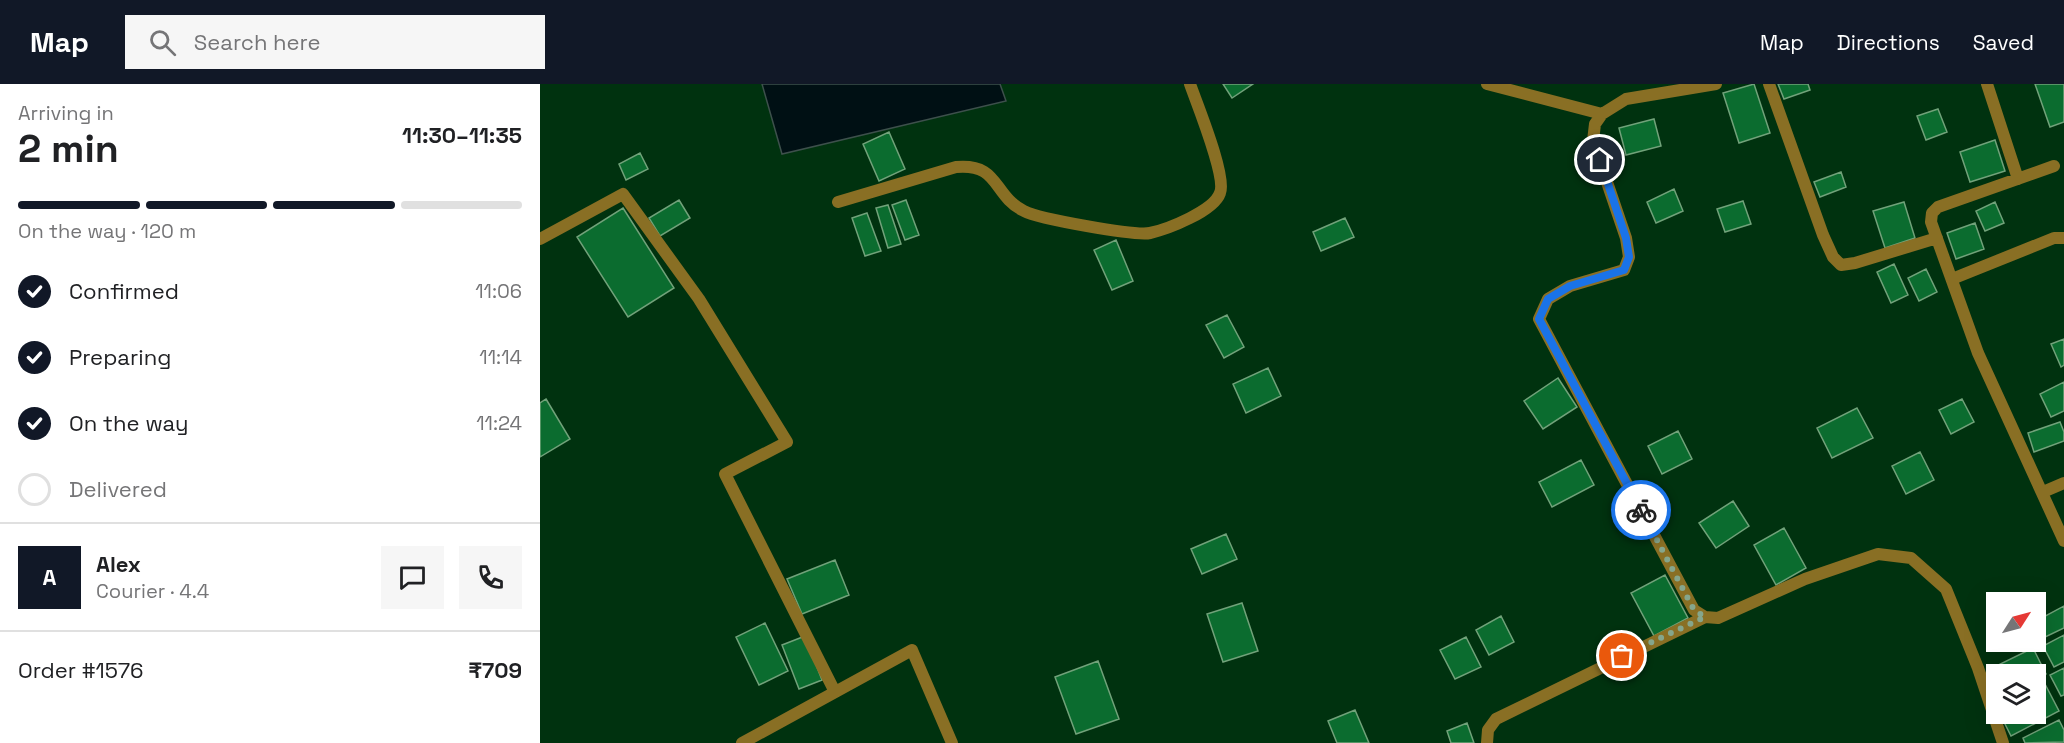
<!DOCTYPE html>
<html lang="en">
<head>
<meta charset="utf-8">
<style>
	body { margin:0; font-family:"Space Grotesk",sans-serif; background:#f6f6f6; color:#202124; height:100vh; display:flex; flex-direction:column; font-size:22px; white-space:nowrap }
	* { box-sizing:border-box; margin:0 }
	p { font-size:20px; color:#757577 }
	.icon { flex:none; width:33px; height:33px; fill:none; stroke:currentColor; stroke-width:2; stroke-linecap:round; stroke-linejoin:round }
	.map { position:relative; flex:1; overflow:hidden }
	.drawer { display:flex; flex-direction:column; background:#fff; width:540px }
	.drawer>* { flex:none }
	.needle { width:39px; rotate:54deg }
	.tools { position:absolute; left:1446px; top:508px; display:grid; gap:12px }
	.tools a { display:grid; place-items:center; width:60px; height:60px; border-radius:0px; background:#fff; box-shadow:0 6px 24px #0002; font-size:30px }
	.pin { position:absolute; display:grid; place-items:center; width:51px; height:51px; color:#fff; margin:-26px; border:3px solid #fff; border-radius:50%; box-shadow:0 2px 6px #0007 }
	.courier { position:absolute; display:grid; place-items:center; width:60px; height:60px; margin:-30px; border:4px solid #1a73e8; border-radius:50%; background:#fff; color:#222; box-shadow:0 2px 8px #0007 }
	.summary em { font-style:normal; font-weight:800 }
	.summary div { display:flex; flex-direction:column-reverse }
	.summary { display:flex; align-items:center; justify-content:space-between; height:102px; padding:0 18px }
	h1 { font-size:39px; font-weight:800; line-height:45px }
	.bar { display:grid; grid-template-columns:repeat(4,1fr); gap:9px 6px; align-content:center; height:72px; padding:0 18px }
	.bar i { height:8px; border-radius:4px; background:#e0e0e0 }
	.bar .selected { background:#111827 }
	.bar p { grid-column:span 4 }
	.line { display:flex; align-items:center; gap:15px; padding:0 18px; border-top:2px solid #e0e0e0 }
	.line div { flex:1 }
	.round { display:grid; place-items:center; flex:none; width:63px; height:63px; border-radius:0px; background:#f6f6f6 }
	ol { padding:0 18px; list-style:none }
	li { display:flex; align-items:center; gap:18px; height:66px }
	li p { margin-inline-start:auto }
	li .icon { padding:6px; border-radius:50%; background:#111827; color:#fff; stroke-width:4 }
	li:last-child { color:#757577 }
	li i { width:33px; height:33px; border:3px solid #e0e0e0; border-radius:50% }
	header { display:flex; align-items:center; gap:36px; box-sizing:border-box; height:84px; padding:0 30px; background:#111827; color:#fff }
	header strong { font-size:28px }
	nav { display:flex; gap:33px; margin-inline-start:auto; font-size:21px }
	.search { width:420px; height:54px; background:#f6f6f6; display:flex; align-items:center; gap:15px; box-sizing:border-box; padding:0 21px; border-radius:0px; color:#757577; font-size:22px }
	main { display:flex; flex:1; min-height:0 }
	.map>svg:first-child { display:block }
	.water { fill:#001014; stroke:#3d504c; stroke-width:1.5 }
	.building { fill:#0b6c2f; stroke:#71a27a; stroke-width:1.5 }
	.lines { fill:none; stroke-linecap:round; stroke-linejoin:round }
	.street { stroke:#896f24; stroke-width:12 }
	.done { stroke:#85a68c; stroke-width:6; stroke-dasharray:0 10.8 }
	.route { stroke:#1a73e8; stroke-width:8 }
</style>
</head>
<body>
<header>
<strong>Map</strong>
<div class="search"><svg class="icon" aria-label="search" viewBox="0 0 24 24"><circle cx="10" cy="10" r="6"/><path d="M15 15l6 6"/></svg>Search here</div>
<nav><a>Map</a><a>Directions</a><a>Saved</a></nav>
</header>
<main>
<section class="drawer">
<div class="summary"><div><h1>2 min</h1><p>Arriving in</p></div><em>11:30–11:35</em></div>
<div class="bar"><i class="selected"></i><i class="selected"></i><i class="selected"></i><i></i><p>On the way · 120 m</p></div>
<ol>
<li><svg class="icon" aria-label="check" viewBox="0 0 24 24"><path d="M5 12l5 5 9-10"/></svg>Confirmed<p>11:06</p></li>
<li><svg class="icon" aria-label="check" viewBox="0 0 24 24"><path d="M5 12l5 5 9-10"/></svg>Preparing<p>11:14</p></li>
<li><svg class="icon" aria-label="check" viewBox="0 0 24 24"><path d="M5 12l5 5 9-10"/></svg>On the way<p>11:24</p></li>
<li><i></i>Delivered</li>
</ol>
<div class="line" style="height:108px"><b class="round" style="background:#111827;color:#fff">A</b><div><b>Alex</b><p>Courier · 4.4</p></div><a class="round"><svg class="icon" aria-label="chat" viewBox="0 0 24 24"><path d="M4 5h16v11H9l-5 4z"/></svg></a><a class="round"><svg class="icon" aria-label="phone" viewBox="0 0 24 24"><path d="M5 4h4l2 5-3 2q2 4 5 5l2-3 5 2v4C11 20 4 13 5 4z"/></svg></a></div>
<div class="line" style="height:78px"><div>Order #1576</div><b>₹709</b></div>
</section>
<div class="map">
<svg width="1524" height="659" viewBox="0 0 1524 659">
	<rect width="100%" height="100%" fill="#00320f"/>
	<path class="water" d="M222 0H460L466 17 242 70Z"/>
	<path class="building" d="M683 0H713L692 14Z
		M1214 0 1230 49 1199 59 1183 9Z
		M1238 0H1268L1270 6 1244 15Z
		M1495 0H1524V38L1510 43Z
		M1398 25 1407 48 1386 56 1377 32Z
		M1114 35 1121 62 1086 71 1079 44Z
		M349 48 365 85 339 97 323 60Z
		M1455 56 1465 87 1430 98 1420 68Z
		M100 69 108 85 86 96 79 80Z
		M1301 88 1306 103 1280 113 1274 98Z
		M1134 105 1143 127 1116 139 1107 118Z
		M139 116 150 134 120 152 109 134Z
		M366 116 379 151 365 156 352 121Z
		M1203 117 1211 140 1185 148 1177 125Z
		M1364 118 1375 154 1345 164 1333 127Z
		M1455 118 1464 139 1445 147 1436 127Z
		M348 121 361 160 348 164 336 124Z
		M83 124 134 204 88 233 37 153Z
		M327 129 341 167 325 172 312 134Z
		M805 134 814 153 781 167 773 148Z
		M1435 139 1444 165 1416 175 1407 149Z
		M576 156 593 197 572 206 554 166Z
		M1354 180 1368 211 1351 219 1337 188Z
		M1386 185 1397 208 1379 217 1368 194Z
		M687 231 704 263 684 274 666 241Z
		M1524 255V281L1521 283 1511 260Z
		M728 284 741 312 706 329 693 300Z
		M1018 294 1037 323 1003 345 984 317Z
		M1524 298V327L1511 333 1500 310Z
		M6 315 30 355 0 373V319Z
		M1422 315 1434 338 1411 350 1399 326Z
		M1317 324 1333 354 1292 374 1277 344Z
		M1520 338 1524 348V357L1494 368 1488 349Z
		M1138 347 1152 375 1122 390 1108 362Z
		M1380 368 1394 396 1366 410 1352 382Z
		M1041 376 1054 401 1012 423 999 398Z
		M1193 417 1209 442 1176 464 1159 439Z
		M1244 444 1266 484 1236 501 1214 461Z
		M686 450 697 475 662 490 651 465Z
		M295 476 309 511 262 530 247 495Z
		M1125 491 1148 534 1114 552 1091 509Z
		M702 519 718 567 683 578 667 530Z
		M1524 522V544L1501 555 1496 544V537Z
		M961 532 974 558 949 571 936 546Z
		M225 539 248 587 219 601 196 553Z
		M1524 551V578L1514 583 1503 562Z
		M265 552 282 596 259 605 242 561Z
		M926 553 941 583 915 595 900 566Z
		M1493 564 1506 590 1496 595V591H1456V593L1452 584Z
		M558 577 579 635 536 650 515 593Z
		M1524 584V611L1521 612 1510 591Z
		M1505 600 1519 627 1471 652 1460 630H1496V605Z
		M815 626 829 659H797L788 637Z
		M1519 636 1524 646V658L1485 659 1483 654Z
		M927 639 934 659H911L907 647Z"/>
	<g class="lines">
		<path class="street" d="M947 0 1062 30
			M1176 0 1086 15 1062 30 1055 40 1053 57 1086 154 1089 173 1084 186 1030 202 1008 215 999 235 1154 526 1165 533 1178 534 1265 495 1338 470 1371 474 1406 505 1438 584 1463 659
			M1229 0 1283 151 1293 173 1301 181 1315 179 1397 154
			M1447 0 1478 95
			M1514 82 1398 123 1392 129 1391 138 1438 269 1524 457
			M298 118 416 83C460 79 452 111 484 127 499 135 595 152 610 149 628 145 674 127 680 109 687 93 657 20 650 0
			M0 155 83 110 159 215 247 358 185 390 295 608
			M1412 195 1514 154H1524
			M1503 408 1524 399
			M202 659 372 566 412 659
			M947 659 948 646 956 635 1165 533"/>
	</g>
	<g class="lines">
		<path class="done" d="M1082 572 1165 533 1154 526 1101 426"/>
		<path class="route" d="M1060 76 1086 154 1089 173 1084 186 1030 202 1008 215 999 235 1101 426"/>
	</g>
</svg>
<div class="tools">
<a><svg class="needle" viewBox="-14 -14 28 28"><path d="M0-13l5 13h-10z" fill="#e53935"/><path d="M0 13l5-13h-10z" fill="#757577"/></svg></a>
<a><svg class="icon" aria-label="layers" viewBox="0 0 24 24"><path d="M12 4l9 5-9 5-9-5zM3 14l9 5 9-5"/></svg></a>
</div>
<div class="pin" style="left:1082px;top:572px;background:#ea580c"><svg class="icon" aria-label="bag" viewBox="0 0 24 24"><path d="M5 8h14l-1 12H6zM9 8a3 3 0 0 1 6 0"/></svg></div>
<div class="pin" style="left:1060px;top:76px;background:#1f2937"><svg class="icon" aria-label="home" viewBox="0 0 24 24"><path d="M3 11l9-7 9 7M6 9v11h12V9"/></svg></div>
<div class="courier" style="left:1101px;top:426px"><svg class="icon" aria-label="bike" viewBox="0 0 24 24"><circle cx="6" cy="16" r="4"/><circle cx="18" cy="16" r="4"/><path d="M6 16l4-8h5l3 8M10 8l3 8H6M13 5h3"/></svg></div>
</div>
</main>
</body>
</html>
